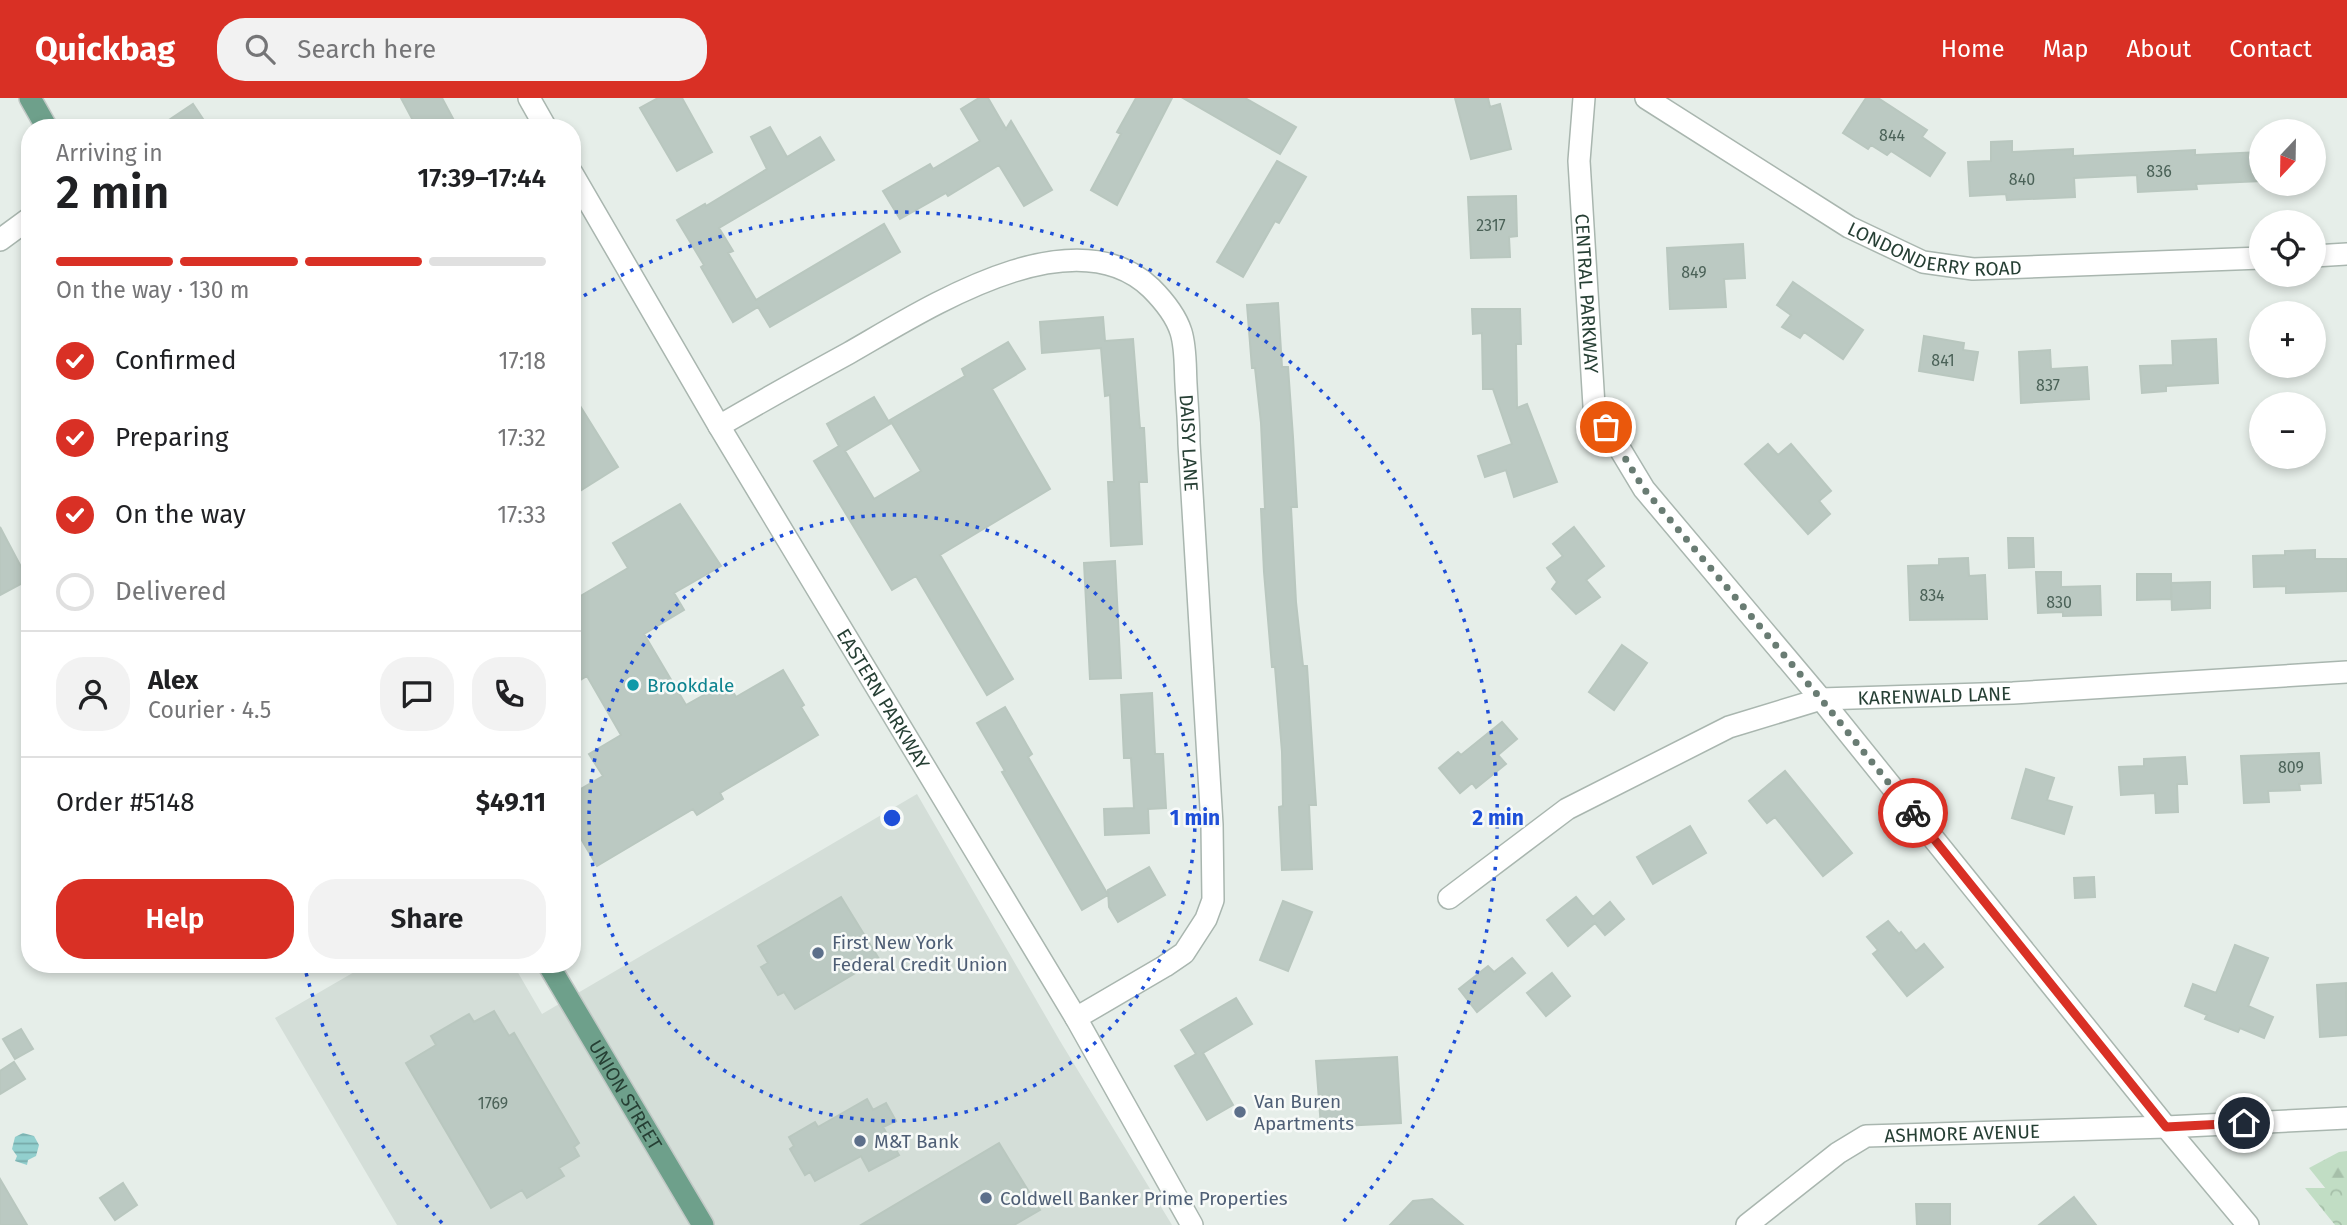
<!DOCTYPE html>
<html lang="en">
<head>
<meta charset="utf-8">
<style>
	body { margin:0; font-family:"Fira Sans",sans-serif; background:#f2f2f2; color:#202124; height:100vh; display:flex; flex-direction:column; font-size:26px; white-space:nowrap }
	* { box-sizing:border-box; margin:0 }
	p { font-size:23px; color:#757577 }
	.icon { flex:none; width:38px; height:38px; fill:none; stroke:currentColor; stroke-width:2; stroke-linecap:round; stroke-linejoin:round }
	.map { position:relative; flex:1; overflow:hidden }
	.sheet { position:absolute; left:21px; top:21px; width:560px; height:854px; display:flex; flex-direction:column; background:#fff; border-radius:28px; box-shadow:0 4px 10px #0003 }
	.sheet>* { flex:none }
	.needle { width:46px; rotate:202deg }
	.buttons { position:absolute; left:2249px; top:21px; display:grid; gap:14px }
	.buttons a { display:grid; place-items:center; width:77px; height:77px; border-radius:50%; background:#fff; box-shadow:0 4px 10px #0003; font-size:35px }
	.pin { position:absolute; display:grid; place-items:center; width:60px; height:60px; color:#fff; margin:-30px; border:4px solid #fff; border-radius:50%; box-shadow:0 2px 7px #0007 }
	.courier { position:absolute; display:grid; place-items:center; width:70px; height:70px; margin:-35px; border:5px solid #d93025; border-radius:50%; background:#fff; color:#222; box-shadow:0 2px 9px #0007 }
	.summary em { font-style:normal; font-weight:600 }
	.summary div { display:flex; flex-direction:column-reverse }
	.summary { display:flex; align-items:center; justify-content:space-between; height:119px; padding:0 35px }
	h1 { font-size:46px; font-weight:600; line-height:52px }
	.bar { display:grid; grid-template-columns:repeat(4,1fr); gap:10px 7px; align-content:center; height:84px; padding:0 35px }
	.bar i { height:9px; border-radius:5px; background:#e0e0e0 }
	.bar .on { background:#d93025 }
	.bar p { grid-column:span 4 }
	.line { display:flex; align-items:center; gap:18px; padding:0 35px; border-top:2px solid #e0e0e0 }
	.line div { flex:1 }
	.round { display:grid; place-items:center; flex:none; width:74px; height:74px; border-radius:28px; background:#f2f2f2 }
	ol { padding:0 35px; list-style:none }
	li { display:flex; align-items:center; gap:21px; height:77px }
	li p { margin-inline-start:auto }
	li .icon { padding:7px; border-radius:50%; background:#d93025; color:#fff; stroke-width:4 }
	li:last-child { color:#757577 }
	li i { width:38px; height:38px; border:4px solid #e0e0e0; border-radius:50% }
	.cta { display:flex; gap:14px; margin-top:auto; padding:14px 35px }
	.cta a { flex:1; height:80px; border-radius:28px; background:#d93025; color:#fff; font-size:28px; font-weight:600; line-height:80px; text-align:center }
	.cta a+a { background:#f2f2f2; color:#202124 }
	header { display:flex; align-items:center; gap:42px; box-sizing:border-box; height:98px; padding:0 35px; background:#d93025; color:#fff }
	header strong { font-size:33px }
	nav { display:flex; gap:38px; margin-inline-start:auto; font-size:24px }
	.search { width:490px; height:63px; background:#f2f2f2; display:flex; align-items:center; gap:18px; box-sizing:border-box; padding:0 24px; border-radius:28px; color:#757577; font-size:26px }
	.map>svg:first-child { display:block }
	.built { fill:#d4ded8 }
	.forest { fill:url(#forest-firs) }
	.park { fill:url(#park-crowns) }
	.water { fill:url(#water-rules) }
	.building { fill:#bbc9c2; stroke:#b9c7bf; stroke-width:2 }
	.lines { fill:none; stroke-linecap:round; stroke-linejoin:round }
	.minor-casing { stroke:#a9b6af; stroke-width:24 }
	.major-casing { stroke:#c2c9c6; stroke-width:24 }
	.minor { stroke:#fff; stroke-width:21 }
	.major { stroke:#6ea08b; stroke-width:21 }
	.done { stroke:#697c73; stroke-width:7; stroke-dasharray:0 12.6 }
	.route { stroke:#d93025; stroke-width:9 }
	.ring { fill:none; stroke:#1d4ed8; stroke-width:3.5; stroke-dasharray:3.5 7 }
	.culture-dot { fill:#0f9aa8; stroke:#f7faf8; stroke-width:2.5 }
	.service-dot { fill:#5c6f8a; stroke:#f7faf8; stroke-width:2.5 }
	.labels { text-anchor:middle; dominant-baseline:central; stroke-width:5; stroke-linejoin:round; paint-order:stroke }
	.number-label { font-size:16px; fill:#4b6258 }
	.street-label { font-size:19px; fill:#263f34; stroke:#f7faf8 }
	.culture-label { font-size:19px; fill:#0d838f; stroke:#f7faf8; text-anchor:start }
	.service-label { font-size:19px; fill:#4e5e75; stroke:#f7faf8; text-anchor:start }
	.centre { fill:#1d4ed8; stroke:#f7faf8; stroke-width:3.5 }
	.ring-label { font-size:21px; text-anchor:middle; font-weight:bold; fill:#1d4ed8; stroke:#f7faf8; stroke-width:5; stroke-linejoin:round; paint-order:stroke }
</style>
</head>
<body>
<header>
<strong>Quickbag</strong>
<div class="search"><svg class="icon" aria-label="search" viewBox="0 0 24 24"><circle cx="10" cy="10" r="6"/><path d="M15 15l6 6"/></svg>Search here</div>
<nav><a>Home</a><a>Map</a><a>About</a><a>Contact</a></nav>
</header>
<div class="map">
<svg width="2347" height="1127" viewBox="0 0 2347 1127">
	<defs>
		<pattern id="forest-firs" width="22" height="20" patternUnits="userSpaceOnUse" patternTransform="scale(1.75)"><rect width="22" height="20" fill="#c1ddc4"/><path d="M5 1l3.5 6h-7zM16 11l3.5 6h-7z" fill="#a6bfa9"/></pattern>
		<pattern id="park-crowns" width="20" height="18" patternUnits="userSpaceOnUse" patternTransform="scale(1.75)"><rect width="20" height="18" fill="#c1ddc4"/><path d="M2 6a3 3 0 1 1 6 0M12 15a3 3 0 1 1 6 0" fill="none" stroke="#a6bfa9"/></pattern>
		<pattern id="water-rules" width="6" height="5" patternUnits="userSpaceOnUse" patternTransform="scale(1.75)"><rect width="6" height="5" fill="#92cfce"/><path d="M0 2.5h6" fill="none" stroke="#77a9a8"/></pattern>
	</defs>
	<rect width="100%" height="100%" fill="#e6eee9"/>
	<path class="built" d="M917 696 1060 943 1172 1127H397L275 920 368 866H513L542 916Z"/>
	<path class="forest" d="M2347 1053V1117L2309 1070 2339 1054Z"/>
	<path class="park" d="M2305 1090H2347V1127H2335Z"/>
	<path class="water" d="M23 1035 34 1038 39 1047 36 1058 28 1062 27 1067 15 1063 17 1058 12 1051 15 1039Z"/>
	<path class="building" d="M401 0H442L458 30H417Z
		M658 0H682L712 54 677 73 640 10Z
		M979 0H988L1006 31 1011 23 1052 92 1024 108 999 67 948 98 946 95 900 121 883 93 930 66 933 71 980 43 961 11Z
		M1136 0H1172L1117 107 1091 92 1121 36 1117 34Z
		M1183 0H1245L1296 29 1280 56Z
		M1455 0H1488L1490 9 1500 6 1511 51 1471 61Z
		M1866 0H1878L1927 32 1922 39 1945 55 1930 78 1891 53 1887 57 1871 47 1868 51 1843 35Z
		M193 6 209 30H157Z
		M770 29 787 59 820 39 834 62 719 130 733 153 728 155 756 202 884 126 900 154 770 229 758 209 733 224 701 169 704 167 677 122 705 106 706 108 767 71 751 39Z
		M2012 43V54L2073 51V58L2195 52V57L2261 54V83L2196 86 2197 91 2138 94 2137 77 2074 80 2075 99 2007 102 2006 96 1970 98 1968 64 1991 63V44Z
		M1277 63 1306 79 1279 125 1275 123 1243 179 1217 164Z
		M1516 98 1517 138 1509 139 1510 159 1471 160 1468 99Z
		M1743 146 1745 180 1724 181 1726 209 1670 211 1667 150Z
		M1793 184 1863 232 1843 261 1804 234 1800 240 1782 229 1791 217 1777 207Z
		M1278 205 1282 269H1288L1293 339 1297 409H1291L1296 504 1303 568H1307L1316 707H1309L1312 771 1282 772 1279 709 1283 708 1282 654 1275 569H1272L1264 474 1261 411H1265L1261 325 1255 270H1252L1247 207Z
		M1472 211H1520L1521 246H1516L1517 310 1527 306 1557 384 1514 399 1506 372 1485 379 1478 358 1512 346 1493 291H1483L1482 235 1473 236Z
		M1103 219 1105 243 1133 241 1140 330H1144L1147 384H1139L1142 446 1111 448 1108 384H1114L1110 297 1105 298 1101 250 1042 255 1040 224Z
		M1924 238 1964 245 1963 252 1978 254 1973 282 1919 273Z
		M2216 241 2218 285 2166 288V293L2142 295 2140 268 2173 267 2172 243Z
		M1008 244 1025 271 992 291 1050 391 940 457 1013 581 987 597 916 478 892 492 814 363 839 348 827 326 874 299 890 326 845 353 874 401 921 373 890 322 965 278 962 271Z
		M2050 252 2051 271 2087 269 2089 301 2021 305 2019 254Z
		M572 295 618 369 572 398Z
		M1768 346 1778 357 1791 346 1831 393 1819 403 1830 416 1808 436 1745 366Z
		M680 406 721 468 674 495 684 512 644 536 686 607 727 584 736 599 783 572 804 607 801 609 818 637 720 695 723 701 697 717 693 711 597 768 580 739 572 743V696L603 678 589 656 621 637 587 578 572 587V503L628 470 613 445Z
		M0 429 28 482 0 497Z
		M1574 429 1604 468 1586 482 1600 499 1576 516 1552 491 1557 484 1547 470 1563 458 1553 446Z
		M2008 440H2033L2034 469 2009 470Z
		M2315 452V461H2347V493L2286 495V488L2254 489 2253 458 2285 457V453Z
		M1968 460 1969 478 1985 477 1987 521 1910 522 1908 468 1939 467V461Z
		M1115 463 1121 580 1090 581 1084 465Z
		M2036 474H2061V489L2100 488 2101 517 2063 518V514L2038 515Z
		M2137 476H2171V501L2137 502Z
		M2210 484V510L2172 512 2171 485Z
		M1622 547 1647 565 1614 612 1589 594Z
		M1152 595 1155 656H1163L1166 710 1148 711 1149 735 1105 737 1104 711 1134 710 1131 660H1124L1121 597Z
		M1005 609 1032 656 1028 659 1108 797 1082 812 1002 674 1005 673 977 625Z
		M1502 624 1517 641 1498 657 1506 666 1476 690 1472 685 1460 695 1439 670 1458 654 1461 657Z
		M2319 655 2321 685 2299 686 2300 692 2268 693 2269 704 2244 705 2241 658Z
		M2185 659 2187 686H2177L2178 714 2156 715 2155 695 2121 697 2119 669 2144 668V661Z
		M2026 671 2054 680 2047 702 2072 709 2064 736 2012 720Z
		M1785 673 1852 755 1823 778 1775 719 1767 725 1749 703Z
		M1690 728 1706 755 1653 786 1637 759Z
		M1149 769 1165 797 1118 824 1109 809 1108 792Z
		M2094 779 2095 799 2075 800 2074 780Z
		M841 799 879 861 795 911 784 894 778 897 761 869 768 865 758 848Z
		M1576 799 1593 819 1610 804 1624 821 1605 837 1595 825 1568 848 1547 822Z
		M1283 803 1312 814 1288 873 1260 862Z
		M1888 823 1899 836 1901 834 1916 853 1924 846 1943 869 1907 898 1873 856 1878 852 1867 839Z
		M2235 847 2268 860 2248 908 2273 919 2264 940 2240 930 2238 934 2205 921 2207 917 2185 908 2193 886 2216 895Z
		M1512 860 1525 875 1477 914 1459 891 1488 868 1494 874Z
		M1552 875 1570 898 1546 918 1527 895Z
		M2346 885 2347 937 2320 939 2317 887Z
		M1236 900 1252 926 1203 955 1233 1007 1207 1022 1175 968 1196 956 1181 932Z
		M494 913 509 938 514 935 579 1045 574 1049 579 1058 559 1070 564 1078 527 1100 522 1092 491 1110 406 965 436 947 431 938 469 916 474 924Z
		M21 931 33 951 15 961 3 941Z
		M1397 959 1401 1025 1321 1029 1316 963Z
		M14 964 25 981 0 996V973Z
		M867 1001 873 1012 886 1005 896 1023 883 1029 899 1057 869 1073 861 1058 815 1083 810 1074 805 1077 790 1051 794 1048 789 1039 815 1024 818 1029Z
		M999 1045 1040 1112 1014 1127H861Z
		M0 1081 27 1127H0Z
		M123 1085 137 1107 115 1122 100 1100Z
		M2074 1099 2096 1127H2039Z
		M1432 1101 1463 1127H1390L1413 1103Z
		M1916 1106H1950V1127H1917Z"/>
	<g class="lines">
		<defs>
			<g id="minor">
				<path d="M529 0 546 30"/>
				<path id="s1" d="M1584 0 1579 63 1594 308 1644 391 1821 601 2166 1029 2248 1127"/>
				<path id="s2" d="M1646 0 1849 129 1923 164 1973 171 2261 160"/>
				<path id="s3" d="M572 75 719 328 1076 920 1192 1127"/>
				<path d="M0 142 30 120"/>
				<path d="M2314 158 2347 156"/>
				<path id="s4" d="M719 328C762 303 805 279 849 255 923 213 1072 114 1151 190 1162 201 1176 218 1181 234 1186 250 1185 269 1186 286 1187 306 1189 325 1189 345L1212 727 1213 802 1206 821 1184 855 1165 868 1076 920"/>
				<path id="s5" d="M1449 800 1567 711 1729 629 1821 601 2013 595 2347 574"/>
				<path id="s6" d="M1747 1127 1838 1055 1866 1038 2166 1029 2347 1020"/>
			</g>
			<g id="major">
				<path d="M30 0 47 30"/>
				<path id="s7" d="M548 866 703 1127"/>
			</g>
		</defs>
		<use href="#minor" class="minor-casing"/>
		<use href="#major" class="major-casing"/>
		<use href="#minor" class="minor"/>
		<use href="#major" class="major"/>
	</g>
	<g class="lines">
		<path class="done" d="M1606 329 1644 391 1821 601 1913 715"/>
		<path class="route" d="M1913 715 2166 1029 2244 1025"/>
	</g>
	<g class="ring">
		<circle cx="892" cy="720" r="303"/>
		<path d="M442 1125A606 606 0 0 1 304 867M575 203A606 606 0 0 1 1342 1125"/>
	</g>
	<circle class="culture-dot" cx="633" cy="587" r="7"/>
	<g class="service-dot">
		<circle cx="818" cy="855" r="7"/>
		<circle cx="1240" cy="1014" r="7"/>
		<circle cx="860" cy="1043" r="7"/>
		<circle cx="986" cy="1100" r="7"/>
	</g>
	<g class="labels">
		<g class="number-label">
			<text x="1892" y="37">844</text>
			<text x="2159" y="73">836</text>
			<text x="2022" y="81">840</text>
			<text x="1491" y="127">2317</text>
			<text x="1694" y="174">849</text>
			<text x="1943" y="262">841</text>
			<text x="2048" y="287">837</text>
			<text x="1932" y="497">834</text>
			<text x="2059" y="504">830</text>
			<text x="2291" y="669">809</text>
			<text x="493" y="1005">1769</text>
		</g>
		<g class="street-label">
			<text stroke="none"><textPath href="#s2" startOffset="331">LONDONDERRY ROAD</textPath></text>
			<text stroke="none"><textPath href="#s1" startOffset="196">CENTRAL PARKWAY</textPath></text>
			<text stroke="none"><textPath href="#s4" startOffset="644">DAISY LANE</textPath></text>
			<text stroke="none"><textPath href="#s5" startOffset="539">KARENWALD LANE</textPath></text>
			<text stroke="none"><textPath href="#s3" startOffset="611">EASTERN PARKWAY</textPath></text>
			<text stroke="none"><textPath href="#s7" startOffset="152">UNION STREET</textPath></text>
			<text stroke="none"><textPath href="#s6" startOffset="245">ASHMORE AVENUE</textPath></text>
		</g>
		<g class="culture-label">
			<text x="647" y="587">Brookdale</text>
		</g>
		<g class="service-label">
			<text x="832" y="844">First New York<tspan x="832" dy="22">Federal Credit Union</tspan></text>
			<text x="1254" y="1003">Van Buren<tspan x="1254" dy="22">Apartments</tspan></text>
			<text x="874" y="1043">M&amp;T Bank</text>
			<text x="1000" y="1100">Coldwell Banker Prime Properties</text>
		</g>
	</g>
	<circle cx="892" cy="720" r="10" class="centre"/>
	<g class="ring-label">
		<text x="1195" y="727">1 min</text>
		<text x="1498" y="727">2 min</text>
	</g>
</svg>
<div class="buttons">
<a><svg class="needle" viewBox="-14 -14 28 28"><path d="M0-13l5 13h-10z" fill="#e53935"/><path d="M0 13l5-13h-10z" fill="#757577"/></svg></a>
<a><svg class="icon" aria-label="locate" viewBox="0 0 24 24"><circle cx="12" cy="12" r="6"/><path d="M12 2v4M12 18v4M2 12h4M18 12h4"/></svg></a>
<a>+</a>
<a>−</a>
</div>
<div class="pin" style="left:1606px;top:329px;background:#ea580c"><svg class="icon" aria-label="bag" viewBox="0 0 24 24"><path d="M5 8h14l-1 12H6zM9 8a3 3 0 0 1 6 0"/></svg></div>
<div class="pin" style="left:2244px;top:1025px;background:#1f2937"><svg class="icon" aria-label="home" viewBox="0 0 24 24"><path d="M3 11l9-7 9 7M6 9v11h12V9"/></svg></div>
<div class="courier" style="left:1913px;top:715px"><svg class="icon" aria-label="bike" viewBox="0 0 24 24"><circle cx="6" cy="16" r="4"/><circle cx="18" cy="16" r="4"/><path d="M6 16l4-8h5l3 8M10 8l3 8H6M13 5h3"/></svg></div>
<section class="sheet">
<div class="summary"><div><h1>2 min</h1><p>Arriving in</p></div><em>17:39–17:44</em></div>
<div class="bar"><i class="on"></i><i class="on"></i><i class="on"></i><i></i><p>On the way · 130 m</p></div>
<ol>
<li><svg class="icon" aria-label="check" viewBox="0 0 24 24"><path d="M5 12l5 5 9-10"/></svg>Confirmed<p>17:18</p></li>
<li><svg class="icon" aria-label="check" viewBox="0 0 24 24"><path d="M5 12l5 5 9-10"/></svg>Preparing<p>17:32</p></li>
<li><svg class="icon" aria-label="check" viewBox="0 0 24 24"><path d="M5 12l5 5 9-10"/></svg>On the way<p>17:33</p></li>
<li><i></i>Delivered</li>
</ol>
<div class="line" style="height:126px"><a class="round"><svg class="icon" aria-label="person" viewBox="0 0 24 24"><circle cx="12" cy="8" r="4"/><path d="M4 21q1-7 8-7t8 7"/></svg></a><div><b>Alex</b><p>Courier · 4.5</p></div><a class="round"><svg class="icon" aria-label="chat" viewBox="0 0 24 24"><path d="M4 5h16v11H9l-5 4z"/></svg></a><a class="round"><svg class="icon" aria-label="phone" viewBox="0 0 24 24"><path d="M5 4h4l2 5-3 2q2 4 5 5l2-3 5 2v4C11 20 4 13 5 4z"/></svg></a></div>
<div class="line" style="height:91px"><div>Order #5148</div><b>$49.11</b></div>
<div class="cta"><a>Help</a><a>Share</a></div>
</section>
</div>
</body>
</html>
